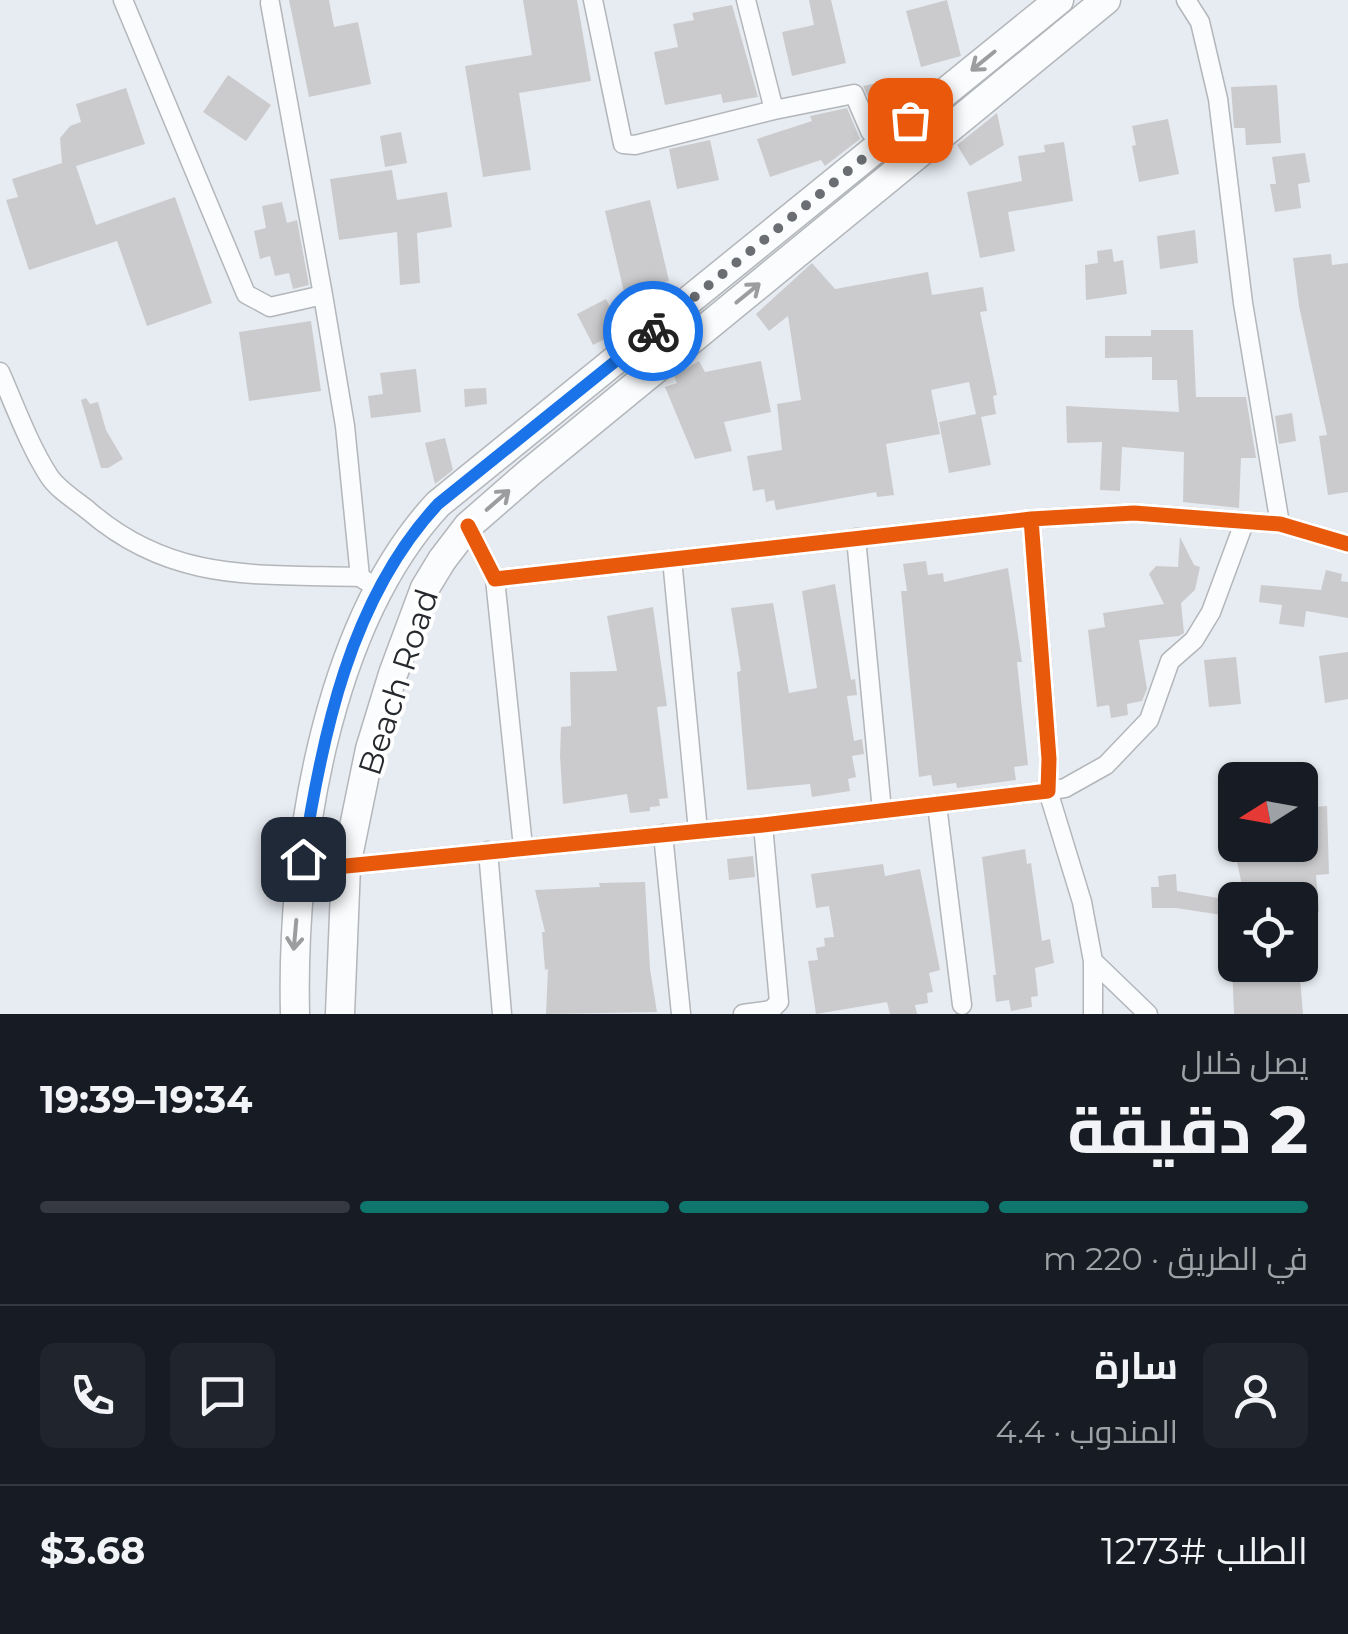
<!DOCTYPE html>
<html lang="ar">
<head>
<meta charset="utf-8">
<style>
	body { margin:0; font-family:Montserrat,Cairo,sans-serif; background:#20242c; color:#f1f3f6; direction:rtl; height:100vh; display:flex; flex-direction:column; font-size:38px; white-space:nowrap }
	* { box-sizing:border-box; margin:0 }
	p { font-size:32px; color:#9ea1a6 }
	.icon { flex:none; width:55px; height:55px; fill:none; stroke:currentColor; stroke-width:2; stroke-linecap:round; stroke-linejoin:round }
	.map { position:relative; height:1014px; overflow:hidden; direction:ltr }
	.sheet { display:flex; flex-direction:column; background:#171b24; flex:1 }
	.sheet>* { flex:none }
	.needle { width:65px; rotate:259deg }
	.controls { position:absolute; left:1218px; top:762px; display:grid; gap:20px }
	.controls a { display:grid; place-items:center; width:100px; height:100px; border-radius:15px; background:#171b24; box-shadow:0 2px 8px #0004; font-size:50px }
	.pin { position:absolute; display:grid; place-items:center; width:85px; height:85px; color:#fff; margin:-42px; border-radius:20px; box-shadow:0 5px 15px #0006 }
	.courier { position:absolute; display:grid; place-items:center; width:100px; height:100px; margin:-50px; border:8px solid #1a73e8; border-radius:50%; background:#fff; color:#222; box-shadow:0 2px 12px #0007 }
	.headline em { font-style:normal; font-weight:700 }
	.headline div { display:flex; flex-direction:column-reverse }
	.headline { display:flex; align-items:center; justify-content:space-between; height:170px; padding:0 40px }
	h1 { font-size:65px; font-weight:700; line-height:75px }
	.bar { display:grid; grid-template-columns:repeat(4,1fr); gap:15px 10px; align-content:center; height:120px; padding:0 40px }
	.bar i { height:12px; border-radius:8px; background:#363941 }
	.bar .selected { background:#0f766e }
	.bar p { grid-column:span 4 }
	.line { display:flex; align-items:center; gap:25px; padding:0 40px; border-top:2px solid #363941 }
	.line div { flex:1 }
	.round { display:grid; place-items:center; flex:none; width:105px; height:105px; border-radius:15px; background:#20242c }
	.map>svg:first-child { display:block }
	.building { fill:#cbcbcd }
	.lines { fill:none; stroke-linecap:round; stroke-linejoin:round }
	.minor-casing { stroke:#b3b6ba; stroke-width:21 }
	.trunk-casing { stroke:#b3b6ba; stroke-width:31 }
	.minor { stroke:#fbfcfd; stroke-width:18 }
	.trunk { stroke:#fbfcfd; stroke-width:28 }
	.cycleway-casing { stroke:#fff; stroke-width:21 }
	.cycleway { stroke:#e8590c; stroke-width:15 }
	.oneway { stroke:#9b9d9f }
	.done { stroke:#6a6d72; stroke-width:10; stroke-dasharray:0 18 }
	.route { stroke:#1a73e8; stroke-width:12 }
	.labels { text-anchor:middle; dominant-baseline:central; stroke-width:8; stroke-linejoin:round; paint-order:stroke }
	.street-label { font-size:32px; fill:#26292d; stroke:#fff }
</style>
</head>
<body>
<div class="map">
<svg width="1348" height="1014" viewBox="0 0 1348 1014">
	<rect width="100%" height="100%" fill="#e7ecf2"/>
	<path class="building" d="M289 0H329L334 27 358 22 371 84 309 97Z
		M523 0H577L591 81 519 93 531 170 483 177 465 66 532 55Z
		M809 0H831L846 63 792 76 782 32 814 25Z
		M947 0 961 56 921 67 906 11Z
		M732 5 758 97 723 103 721 94 665 105 654 52 678 47 673 24 694 20 692 13Z
		M228 75 271 105 246 141 203 112Z
		M896 79 906 95 876 115 863 86Z
		M1277 85 1281 143 1246 145 1245 128H1234L1231 87Z
		M126 88 145 144 76 166 96 225 175 197 212 303 147 326 117 241 29 270 6 200 18 197 12 179 62 163 60 138 70 126 81 122 76 104Z
		M847 108 860 139 825 166 821 160 770 177 757 139 812 121 810 116Z
		M997 113 1004 145 970 166 957 145Z
		M1168 119 1179 174 1139 182 1132 146 1136 145 1132 126Z
		M401 132 407 163 385 167 380 136Z
		M710 140 719 180 677 189 669 149Z
		M1064 142 1073 201 1008 212 1015 251 980 258 967 192 1022 181 1018 156 1045 152 1044 145Z
		M1305 153 1310 182 1298 184 1301 208 1275 212 1270 184H1276L1272 157Z
		M392 170 397 200 447 192 452 227 417 233 420 283 400 285 397 232 339 240 330 179Z
		M650 200 669 281 624 292 605 211Z
		M282 202 287 223 297 220 309 285 293 289 289 273 275 276 270 256 260 259 254 231 266 228 262 206Z
		M1195 230 1198 263 1160 269 1157 236Z
		M1112 249 1114 262 1123 260 1127 294 1086 300 1085 265 1098 263 1097 251Z
		M1331 254 1332 265 1348 263V492L1328 495 1319 436 1327 435 1299 306 1293 258Z
		M812 263 835 289 928 272 932 295 983 287 987 311 980 312 997 395 993 396 996 414 981 417 991 465 949 473 939 422 976 414 969 382 931 390 940 434 886 444 894 495 877 497 876 492 776 510 774 500 766 502 764 489 753 491 747 456 782 450 777 404 801 400 788 316 769 331 756 314Z
		M606 299 622 330 593 345 577 314Z
		M311 321 321 391 249 401 239 332Z
		M1151 330H1193L1196 397H1246L1256 458H1241L1239 508 1183 502 1184 452 1122 447 1120 491 1100 490 1102 442 1067 443 1066 406 1179 412 1177 380H1152V357L1105 358V336H1151Z
		M699 361 705 372 761 361 771 412 724 422 732 451 695 459 665 387 677 383 674 376Z
		M416 369 421 412 371 418 368 396 383 394 380 373Z
		M486 388 487 404 465 407 464 389Z
		M86 398 90 404 98 402 106 430 123 459 108 468H101L81 400Z
		M1292 413 1296 441 1279 444 1275 416Z
		M445 438 453 470 435 484 425 443Z
		M1180 537 1194 565 1200 567 1195 590 1181 603 1184 633 1179 636 1139 640 1147 689 1142 701 1127 704 1128 715 1111 718 1109 705 1097 707 1088 630 1105 627 1103 613 1164 604 1149 574 1156 566 1178 567Z
		M926 561 928 575 943 573 944 582 1008 568 1022 662H1017L1028 765 1014 767 1016 780 957 788 956 783 933 786 931 775 919 777 901 591H907L903 564Z
		M1326 570 1342 574 1341 581 1348 582V618L1306 611 1304 627 1279 624 1282 605 1259 602 1261 585 1321 590Z
		M835 584 851 680 855 679 857 695 847 696 854 741 862 739 864 754 852 756 856 777 848 779 850 791 812 797 810 784 747 790 737 672 741 671 731 608 773 603 789 693 817 688 802 591Z
		M653 607 667 706 657 707 668 798 659 799 660 806 650 807V811L630 813 627 794 563 804 560 756 561 727 571 726 570 672 617 671 607 616Z
		M1348 652V699L1325 703 1319 656Z
		M1236 657 1241 704 1209 707 1204 660Z
		M1327 806 1329 874 1316 875 1319 912 1300 914V900H1245L1235 852 1267 845H1300V808Z
		M1025 849 1027 864 1031 863 1042 941 1050 939 1054 963 1035 968 1038 996 1031 997 1032 1007 1011 1011 1009 1000 996 1002 993 975H996L982 857Z
		M753 856 755 877 729 880 727 859Z
		M883 864 885 876 920 869 940 970 929 973 933 992 927 993 928 1003 915 1005 917 1014H890L887 1002 816 1014 808 961 818 960 816 948 825 946 824 938 834 937 829 906 816 908 811 874Z
		M1176 874 1177 891 1235 901V917L1176 908H1152L1151 887H1159L1158 876Z
		M645 882 650 969 657 1012 546 1014 548 969 545 970 542 932H545L535 890 600 887 599 883Z
		M1232 965H1299L1303 1014H1234Z"/>
	<g class="lines">
		<defs>
			<path id="minor" d="M123 0 246 294 270 307 323 295 345 426 360 577
				M593 0 623 144 635 145 774 110
				M746 0 774 110 854 94 870 131 880 144
				M1186 0 1200 22 1218 99 1243 303 1280 524
				M270 3 323 295
				M0 372C15 406 29 445 49 476 58 490 77 501 90 512 173 583 257 574 360 577L366 581
				M468 526 495 579 1031 519 1134 513 1280 524 1348 544
				M856 538 882 811
				M672 559 698 831
				M495 579 523 847
				M937 805 962 1005
				M663 834 681 1014
				M488 851 502 1014
				M303 859 346 866 763 825 1048 791 1049 759 1031 519
				M1093 961 1148 1014
				M743 1014 771 1010 779 1002 763 825
				M1093 1014V961L1082 902 1048 791 1065 788 1106 765 1149 720 1170 661 1194 640 1211 612 1244 523"/>
			<path id="trunk" d="M295 1014C291 852 325 626 438 504L1059 0
				M340 1014 346 866 370 749 393 674 425 588 442 560 468 526 530 472 1106 0"/>
		</defs>
		<use href="#minor" class="minor-casing"/>
		<use href="#trunk" class="trunk-casing"/>
		<use href="#minor" class="minor"/>
		<use href="#trunk" class="trunk"/>
		<defs>
			<path id="cycleway" d="M468 526 495 579 1031 519 1134 513 1280 524 1348 544
				M303 859 346 866 763 825 1048 791 1049 759 1031 519"/>
		</defs>
		<use href="#cycleway" class="cycleway-casing"/>
		<use href="#cycleway" class="cycleway"/>
	</g>
	<defs><path id="oneway-shaft" d="M-6 0H5M1.5-3L5.5 0L1.5 3" fill="none" stroke-width="1.6" stroke-linecap="round" stroke-linejoin="round" transform="scale(2.5)"/></defs>
	<g class="oneway">
		<use href="#oneway-shaft" transform="translate(983 61) rotate(141)"/>
		<use href="#oneway-shaft" transform="translate(748 293) rotate(-39)"/>
		<use href="#oneway-shaft" transform="translate(498 500) rotate(-41)"/>
		<use href="#oneway-shaft" transform="translate(295 935) rotate(95)"/>
	</g>
	<g class="lines">
		<path class="done" d="M653 331 910 120"/>
		<path class="route" d="M303 859C322 735 350 599 438 504L653 331"/>
	</g>
	<g class="labels">
		<g class="street-label">
			<text transform="translate(398 682) rotate(-72)">Beach Road</text>
		</g>
	</g>
</svg>
<div class="controls">
<a><svg class="needle" viewBox="-14 -14 28 28"><path d="M0-13l5 13h-10z" fill="#e53935"/><path d="M0 13l5-13h-10z" fill="#9ea1a6"/></svg></a>
<a><svg class="icon" aria-label="locate" viewBox="0 0 24 24"><circle cx="12" cy="12" r="6"/><path d="M12 2v4M12 18v4M2 12h4M18 12h4"/></svg></a>
</div>
<div class="pin" style="left:910px;top:120px;background:#ea580c"><svg class="icon" aria-label="bag" viewBox="0 0 24 24"><path d="M5 8h14l-1 12H6zM9 8a3 3 0 0 1 6 0"/></svg></div>
<div class="pin" style="left:303px;top:859px;background:#1f2937"><svg class="icon" aria-label="home" viewBox="0 0 24 24"><path d="M3 11l9-7 9 7M6 9v11h12V9"/></svg></div>
<div class="courier" style="left:653px;top:331px"><svg class="icon" aria-label="bike" viewBox="0 0 24 24"><circle cx="6" cy="16" r="4"/><circle cx="18" cy="16" r="4"/><path d="M6 16l4-8h5l3 8M10 8l3 8H6M13 5h3"/></svg></div>
</div>
<section class="sheet">
<div class="headline"><div><h1>2 دقيقة</h1><p>يصل خلال</p></div><em>19:34–19:39</em></div>
<div class="bar"><i class="selected"></i><i class="selected"></i><i class="selected"></i><i></i><p>في الطريق · 220 m</p></div>
<div class="line" style="height:180px"><a class="round"><svg class="icon" aria-label="person" viewBox="0 0 24 24"><circle cx="12" cy="8" r="4"/><path d="M4 21q1-7 8-7t8 7"/></svg></a><div><b>سارة</b><p>المندوب · 4.4</p></div><a class="round"><svg class="icon" aria-label="chat" viewBox="0 0 24 24"><path d="M4 5h16v11H9l-5 4z"/></svg></a><a class="round"><svg class="icon" aria-label="phone" viewBox="0 0 24 24"><path d="M5 4h4l2 5-3 2q2 4 5 5l2-3 5 2v4C11 20 4 13 5 4z"/></svg></a></div>
<div class="line" style="height:130px"><div>الطلب #1273</div><b>$3.68</b></div>
</section>
</body>
</html>
